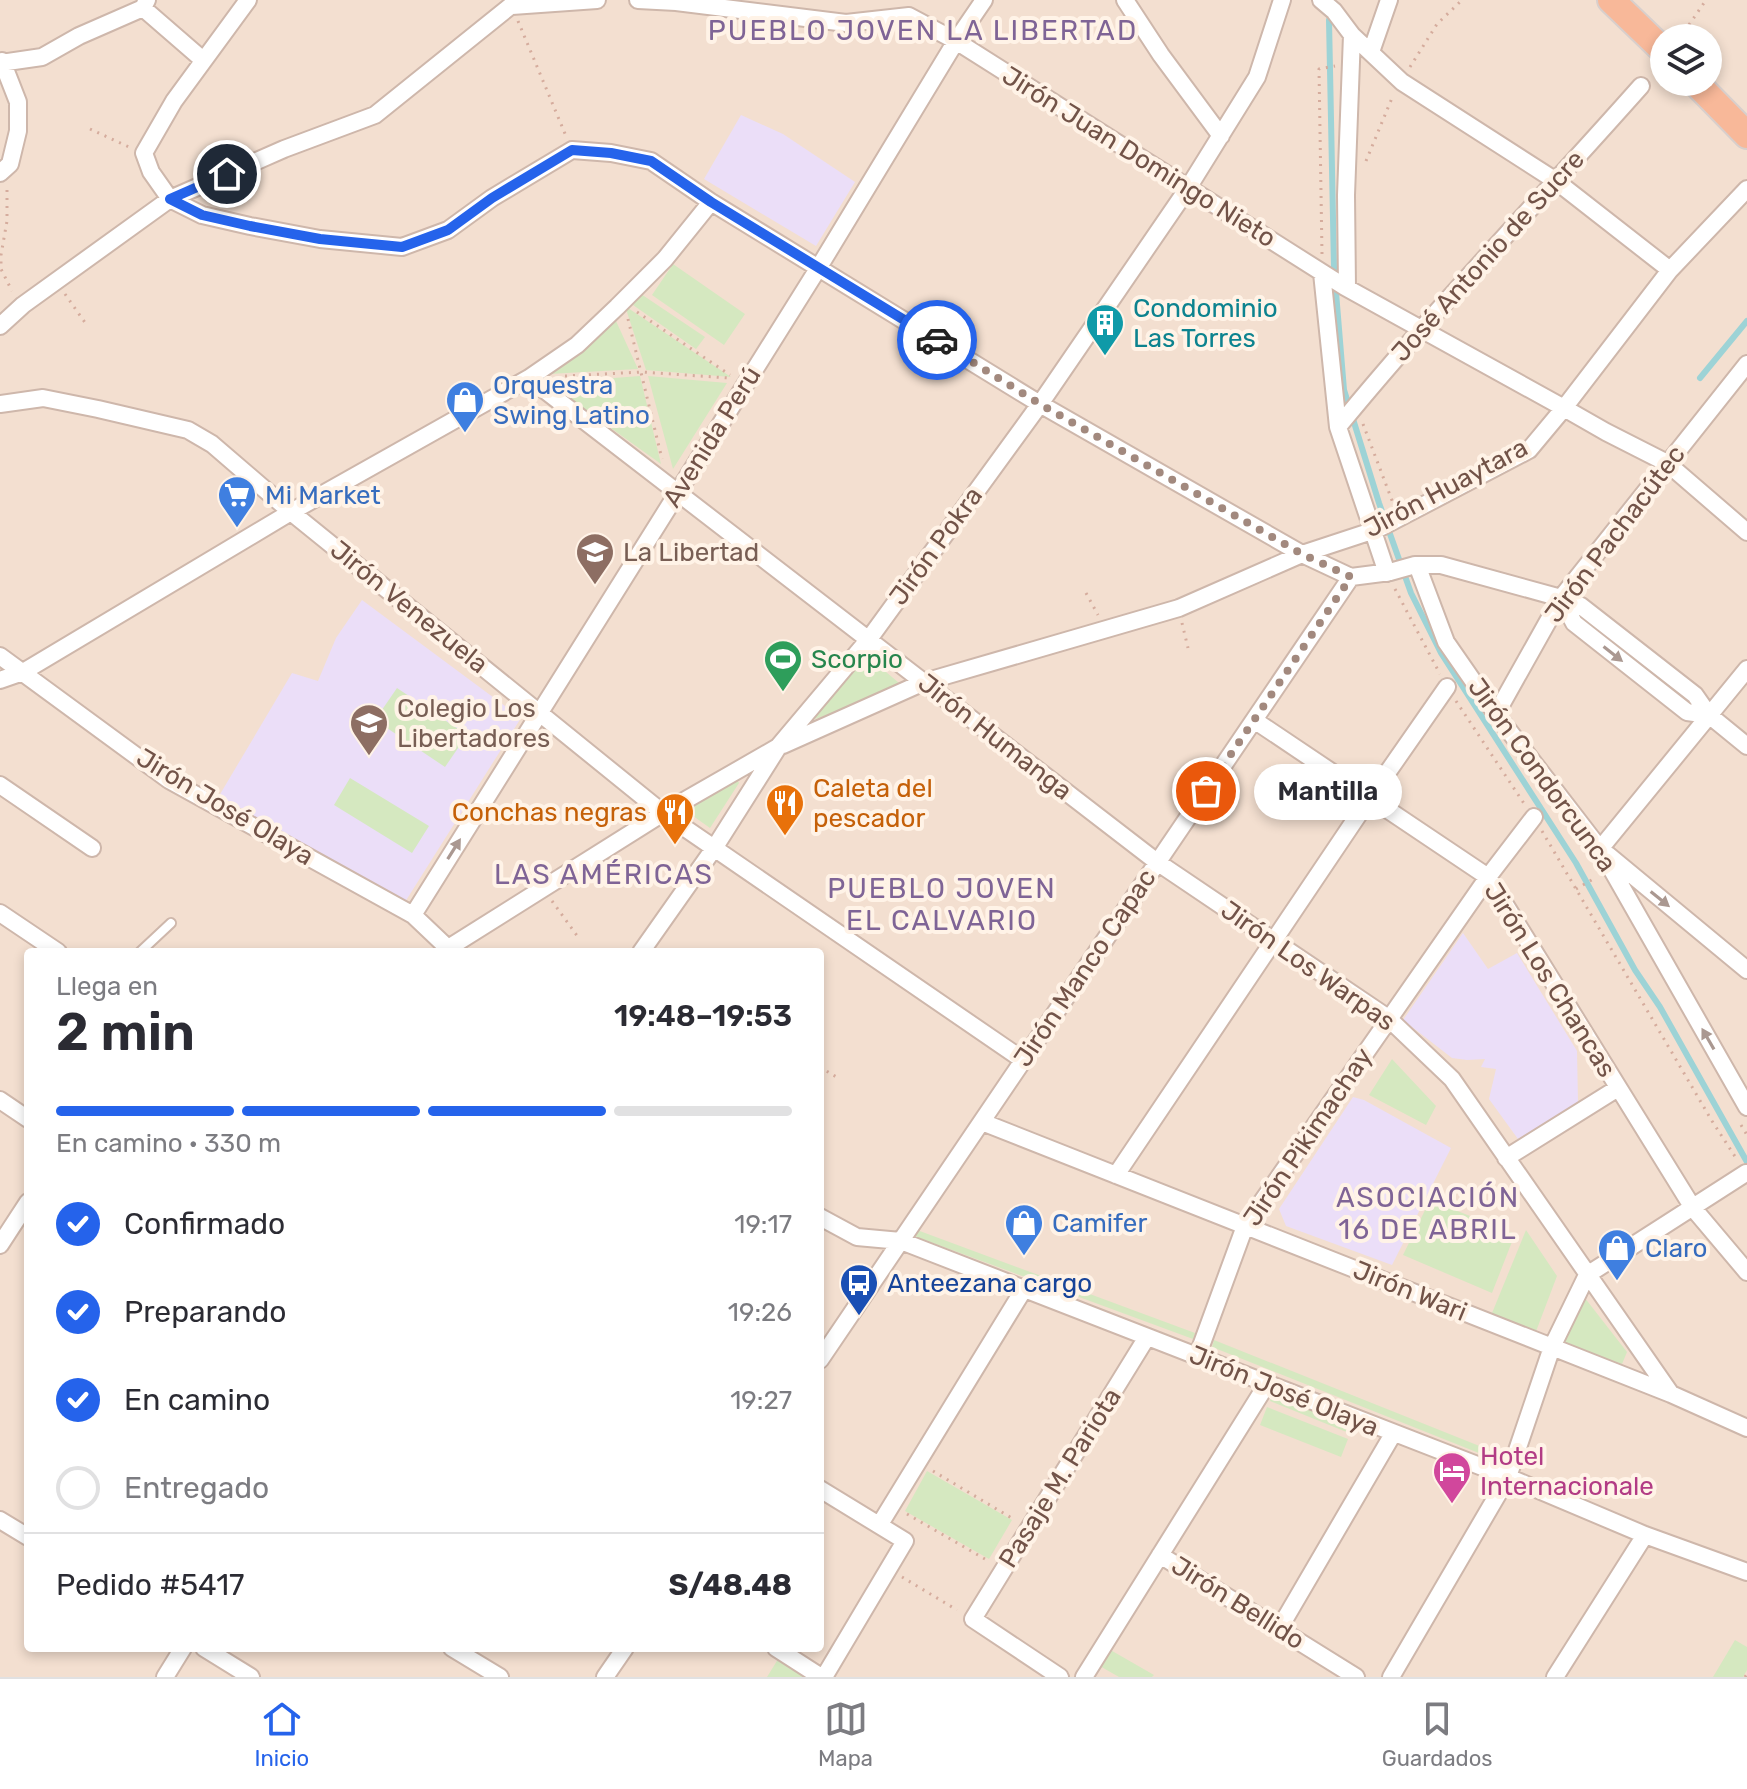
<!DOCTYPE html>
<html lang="es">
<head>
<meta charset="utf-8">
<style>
	body { margin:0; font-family:Rubik,sans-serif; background:#f2f2f3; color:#2b2b33; height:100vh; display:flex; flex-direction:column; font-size:30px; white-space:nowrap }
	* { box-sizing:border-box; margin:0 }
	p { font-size:26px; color:#7c7c81 }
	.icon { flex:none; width:44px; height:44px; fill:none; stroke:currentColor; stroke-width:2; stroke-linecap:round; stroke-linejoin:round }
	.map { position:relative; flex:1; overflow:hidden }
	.side { position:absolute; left:24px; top:948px; width:800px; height:704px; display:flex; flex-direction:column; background:#fff; border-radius:8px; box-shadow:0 4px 12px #0003 }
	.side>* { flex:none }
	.fabs { position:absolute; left:1650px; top:24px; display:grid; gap:16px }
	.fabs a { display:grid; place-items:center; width:72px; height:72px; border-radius:50%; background:#fff; box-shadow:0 4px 12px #0003; font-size:40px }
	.pin { position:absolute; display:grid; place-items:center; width:68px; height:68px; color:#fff; margin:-34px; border:4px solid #fff; border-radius:50%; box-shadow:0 2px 8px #0007 }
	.courier { position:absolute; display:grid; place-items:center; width:80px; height:80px; margin:-40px; border:6px solid #2563eb; border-radius:50%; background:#fff; color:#222; box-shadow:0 2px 10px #0007 }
	.bubble { position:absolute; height:56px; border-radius:28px; background:#fff; box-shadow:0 4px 12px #0003; font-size:26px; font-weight:600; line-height:56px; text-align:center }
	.summary em { font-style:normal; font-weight:600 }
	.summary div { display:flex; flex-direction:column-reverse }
	.summary { display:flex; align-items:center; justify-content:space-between; height:136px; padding:0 32px }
	h1 { font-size:52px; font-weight:600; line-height:60px }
	.bar { display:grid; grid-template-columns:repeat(4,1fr); gap:12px 8px; align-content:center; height:96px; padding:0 32px }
	.bar i { height:10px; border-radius:6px; background:#e1e1e2 }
	.bar .on { background:#2563eb }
	.bar p { grid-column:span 4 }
	.line { display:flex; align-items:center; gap:20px; padding:0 32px; border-top:2px solid #e1e1e2 }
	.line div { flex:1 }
	ol { padding:0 32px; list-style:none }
	li { display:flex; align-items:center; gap:24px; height:88px }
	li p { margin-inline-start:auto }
	li .icon { padding:8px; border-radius:50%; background:#2563eb; color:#fff; stroke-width:4 }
	li:last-child { color:#7c7c81 }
	li i { width:44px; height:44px; border:4px solid #e1e1e2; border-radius:50% }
	.tabs { display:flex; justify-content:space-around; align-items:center; height:112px; border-top:2px solid #e1e1e2; background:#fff; font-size:22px; color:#7c7c81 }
	.tabs a { display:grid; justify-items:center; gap:4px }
	.tabs .on { color:#2563eb }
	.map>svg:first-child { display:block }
	.residential { fill:#f3dfd0; fill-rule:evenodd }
	.education { fill:#ebdef8 }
	.green { fill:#d5e8c0 }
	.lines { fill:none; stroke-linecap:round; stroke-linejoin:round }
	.stream { stroke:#9dd3d6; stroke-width:6 }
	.service-casing { stroke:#ceb7ab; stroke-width:12 }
	.minor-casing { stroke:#ceb7ab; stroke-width:20 }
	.trunk-casing { stroke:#d8cfcc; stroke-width:30 }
	.path { stroke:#d5ac9d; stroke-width:3; stroke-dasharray:2 6; stroke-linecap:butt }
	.service { stroke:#fff; stroke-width:8 }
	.minor { stroke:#fff; stroke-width:16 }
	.trunk { stroke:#f8b899; stroke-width:26 }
	.oneway { fill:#aa9891 }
	.done { stroke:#a2897e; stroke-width:8; stroke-dasharray:0 14.4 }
	.route { stroke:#2563eb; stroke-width:10 }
	.labels { text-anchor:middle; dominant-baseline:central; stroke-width:8; stroke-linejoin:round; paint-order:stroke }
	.street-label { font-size:26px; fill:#725348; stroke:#fff3e7 }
	.culture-label { font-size:26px; fill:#0d838f; stroke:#fff3e7; text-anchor:start }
	.shop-label { font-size:26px; fill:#366cbe; stroke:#fff3e7; text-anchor:start }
	.education-label { font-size:26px; fill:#785e54; stroke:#fff3e7; text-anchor:start }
	.leisure-label { font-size:26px; fill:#27864d; stroke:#fff3e7; text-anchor:start }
	.food-label { font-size:26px; fill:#c56008; stroke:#fff3e7; text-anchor:start }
	.transit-label { font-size:26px; fill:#164399; stroke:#fff3e7; text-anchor:start }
	.hotel-label { font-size:26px; fill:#b23c85; stroke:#fff3e7; text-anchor:start }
	.neighbourhood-label { font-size:28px; letter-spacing:2px; fill:#7f6496; stroke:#fff3e7 }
</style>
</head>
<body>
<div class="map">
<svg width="1747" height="1677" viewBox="0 0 1747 1677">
	<rect width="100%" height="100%" fill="#fceee1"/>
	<path class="residential" d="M0 0H1747V1677H0ZM1664 38H1708V82H1664ZM28 952H820V1648H28Z"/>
	<path class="education" d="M741 115 783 134 855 182 816 246 704 179Z
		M362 600 521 718 405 902 219 796 292 673 318 681 336 638Z
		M1463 933 1488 969 1517 953 1577 1051 1578 1102 1518 1139 1489 1099 1496 1069 1481 1067 1485 1059 1467 1060 1452 1058 1403 1020Z
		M1353 1097 1364 1100 1451 1148 1392 1265 1286 1226 1279 1209Z"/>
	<path class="green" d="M673 264 745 314 724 345 652 295Z
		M641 294 705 337 696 349 633 305Z
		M625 306 731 377 646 370Z
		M616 321 638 369 549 374Z
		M640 376 661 464 548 383Z
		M648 376 727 383 673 469Z
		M867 656 905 688 815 719 814 716Z
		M397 688 467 735 445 767 375 720Z
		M736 777 739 783 710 828 686 811 732 778Z
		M350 778 429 826 412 853 334 805Z
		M1392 1059 1436 1106 1426 1125 1369 1095Z
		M1430 1200 1515 1234 1492 1293 1403 1255Z
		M917 1230 1195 1333 1193 1339 914 1236Z
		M1526 1230 1557 1276 1535 1334 1490 1318Z
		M1581 1293 1627 1352 1622 1364 1565 1344 1564 1336Z
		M1214 1340 1502 1455 1499 1461 1212 1347Z
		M1273 1394 1352 1426 1349 1433 1270 1401Z
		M1267 1407 1348 1439 1341 1457 1260 1425Z
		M927 1471 1012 1520 989 1559 905 1511Z
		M1735 1640 1747 1647V1670L1743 1677H1713Z
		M1107 1648 1154 1675 1152 1677H1119L1098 1665Z
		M780 1656 814 1677H767Z"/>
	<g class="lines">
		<path class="stream" d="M1329 20 1334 268 1344 390 1379 503 1411 593 1441 653 1576 863 1635 970 1660 1007 1747 1162
			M1700 378 1747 321"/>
		<defs>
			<path id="service" d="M140 952 171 923"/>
			<path id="minor" d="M248 0 174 101 144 153 151 172 170 199 202 215 250 226 320 239 402 247 448 230 492 198 572 150 611 153 651 161 711 202 1040 404 1302 554 1351 577 1390 572 1415 565H1441L1561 598 1581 606 1695 695 1709 715 1747 746
				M638 0 676 2 846 23 909 16 956 41 1345 287 1564 408 1606 432 1667 463 1747 532
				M1125 0 1161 55 1221 136
				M1321 0 1334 11 1352 35 1402 82 1556 181 1670 270
				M512 6 597 0
				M143 8 203 60
				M1371 52 1389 0
				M0 63 42 57 79 36 143 8 147 0
				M0 173 10 164 18 131V102L2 61
				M1322 273 1338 427 1387 573
				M1347 287 1346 195 1352 35
				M0 326 23 305 170 199 284 149 375 115 518 0
				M529 378 1157 862 1388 1018 1452 1079 1671 1394
				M0 404 43 398 98 409 188 430 212 444 291 512 663 813 1023 1060
				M1338 427C1434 310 1540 200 1641 86
				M1417 565 1446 642 1496 714 1600 849 1747 1107
				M1561 598 1574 623 1687 712 1709 715
				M0 656 169 780 413 915 452 952
				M0 680 23 672 291 512 529 378 577 345 617 307 665 259 711 202
				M1496 714 1561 598 1747 364
				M1254 720 1488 877 1693 1208 1747 1272
				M783 745 924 682 1179 608 1302 554 1378 529 1529 450 1564 408 1670 270 1747 189
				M0 785 92 848
				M1600 849 1747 669
				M1608 855 1747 970
				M0 913 58 952
				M413 915 819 267 956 41 984 0
				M442 952 663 813 778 747 869 639 1040 404 1188 188 1257 77 1282 0
				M641 952 715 847 777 749
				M0 1100 28 1119
				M982 1122 1671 1394 1747 1428
				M1506 1158 1618 1088
				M1116 1175 1369 799 1447 687
				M820 1217 857 1237 901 1241 1508 1477 1645 1535 1747 1572
				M0 1245 28 1202
				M1197 1357 1245 1226 1488 877 1534 817
				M820 1360 1351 577
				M820 1489 905 1541 824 1677
				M0 1520 28 1537
				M880 1524 1024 1289
				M1160 1555 1356 1677
				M1279 1629 1393 1434
				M204 1648 251 1677
				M452 1648 500 1677
				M776 1648 821 1677
				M165 1677 183 1648
				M605 1677 625 1648
				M1060 1677 973 1619 1147 1337
				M1084 1677 1267 1384
				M1391 1677 1508 1477 1552 1347 1587 1275 1746 1173
				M1555 1677 1645 1535"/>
			<path id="trunk" d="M1611 0 1664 51
				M1695 82 1747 135"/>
		</defs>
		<use href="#service" class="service-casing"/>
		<use href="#minor" class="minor-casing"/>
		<use href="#trunk" class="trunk-casing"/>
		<path class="path" d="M518 21 566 136
			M1680 38 1706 0
			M1410 67 1437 24 1462 0
			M90 129 129 147
			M1366 161 1392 98
			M7 190V221L1 255V269L12 291
			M1322 254 1319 69 1335 66
			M65 294 86 324
			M637 312 730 375
			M628 319 662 459
			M565 376 642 372 729 378
			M1363 424 1393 503
			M1395 589 1440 674
			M1086 593 1098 615
			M1182 623 1188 648
			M1456 701 1525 805
			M1542 831 1712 1121 1736 1158
			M1576 889 1595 878
			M552 901 578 937
			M820 1067 838 1078
			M1741 1125 1747 1135
			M933 1471 1015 1520
			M907 1514 990 1562
			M902 1577 957 1610
			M1745 1677 1747 1674"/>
		<use href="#service" class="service"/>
		<use href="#minor" class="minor"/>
		<use href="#trunk" class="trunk"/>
	</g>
	<defs><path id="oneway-solid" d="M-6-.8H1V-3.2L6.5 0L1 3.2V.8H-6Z" transform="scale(2)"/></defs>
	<g class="oneway">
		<use href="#oneway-solid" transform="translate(1613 654) rotate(38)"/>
		<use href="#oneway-solid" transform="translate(454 849) rotate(-58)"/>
		<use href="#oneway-solid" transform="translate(1660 899) rotate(39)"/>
		<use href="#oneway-solid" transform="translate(1708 1039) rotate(-120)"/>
	</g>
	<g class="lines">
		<path class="done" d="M937 340 1040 404 1302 554 1351 577 1206 791"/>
		<path class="route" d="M227 174 170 199 202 215 250 226 320 239 402 247 448 230 492 198 572 150 611 153 651 161 711 202 937 340"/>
	</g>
	<defs>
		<symbol id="building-pin" viewBox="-11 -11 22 30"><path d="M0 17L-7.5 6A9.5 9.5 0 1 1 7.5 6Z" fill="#0f9aa8" stroke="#fff3e7"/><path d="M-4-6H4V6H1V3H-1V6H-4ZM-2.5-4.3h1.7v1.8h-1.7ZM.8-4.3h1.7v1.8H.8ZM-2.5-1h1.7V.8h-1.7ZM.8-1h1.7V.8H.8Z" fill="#fff"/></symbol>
		<symbol id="shop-pin" viewBox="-11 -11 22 30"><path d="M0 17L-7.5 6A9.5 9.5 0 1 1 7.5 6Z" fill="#3f7fe0" stroke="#fff3e7"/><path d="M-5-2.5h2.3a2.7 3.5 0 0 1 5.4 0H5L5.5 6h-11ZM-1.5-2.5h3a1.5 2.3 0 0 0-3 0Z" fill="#fff"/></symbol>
		<symbol id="supermarket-pin" viewBox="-11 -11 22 30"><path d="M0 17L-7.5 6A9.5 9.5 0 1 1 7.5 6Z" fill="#3f7fe0" stroke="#fff3e7"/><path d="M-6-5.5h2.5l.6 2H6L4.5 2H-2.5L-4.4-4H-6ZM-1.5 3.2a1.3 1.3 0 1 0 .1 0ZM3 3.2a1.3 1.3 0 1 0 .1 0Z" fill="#fff"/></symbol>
		<symbol id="school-pin" viewBox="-11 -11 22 30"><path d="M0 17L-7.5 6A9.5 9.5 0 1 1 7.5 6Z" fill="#8d6e63" stroke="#fff3e7"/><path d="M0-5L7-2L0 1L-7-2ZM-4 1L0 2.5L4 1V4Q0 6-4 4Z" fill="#fff"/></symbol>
		<symbol id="stadium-pin" viewBox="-11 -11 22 30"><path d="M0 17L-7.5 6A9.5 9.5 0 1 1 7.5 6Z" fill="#2e9e5b" stroke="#fff3e7"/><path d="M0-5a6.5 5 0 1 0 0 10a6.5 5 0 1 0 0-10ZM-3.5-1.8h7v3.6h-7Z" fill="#fff"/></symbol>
		<symbol id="restaurant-pin" viewBox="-11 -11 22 30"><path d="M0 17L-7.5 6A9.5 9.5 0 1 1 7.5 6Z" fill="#e8710a" stroke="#fff3e7"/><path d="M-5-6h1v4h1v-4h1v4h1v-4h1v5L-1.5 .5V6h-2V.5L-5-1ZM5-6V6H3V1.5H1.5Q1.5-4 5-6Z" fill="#fff"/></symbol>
		<symbol id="bus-pin" viewBox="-11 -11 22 30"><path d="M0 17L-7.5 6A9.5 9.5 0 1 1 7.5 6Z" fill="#1a4fb4" stroke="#fff3e7"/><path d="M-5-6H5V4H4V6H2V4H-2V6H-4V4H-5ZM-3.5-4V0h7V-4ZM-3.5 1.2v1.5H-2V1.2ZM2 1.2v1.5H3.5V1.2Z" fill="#fff"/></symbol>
		<symbol id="hotel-pin" viewBox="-11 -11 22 30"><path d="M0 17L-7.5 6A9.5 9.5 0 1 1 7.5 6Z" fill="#d1479c" stroke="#fff3e7"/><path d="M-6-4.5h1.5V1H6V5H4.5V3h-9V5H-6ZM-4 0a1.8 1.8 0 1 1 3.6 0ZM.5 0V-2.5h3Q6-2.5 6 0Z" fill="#fff"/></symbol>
	</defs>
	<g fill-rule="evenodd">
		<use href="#building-pin" x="1083" y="301" width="44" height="60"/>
		<use href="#shop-pin" x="443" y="378" width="44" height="60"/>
		<use href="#supermarket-pin" x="215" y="473" width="44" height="60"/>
		<use href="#school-pin" x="573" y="530" width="44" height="60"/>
		<use href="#stadium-pin" x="761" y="637" width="44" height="60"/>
		<use href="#school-pin" x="347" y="701" width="44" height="60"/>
		<use href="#restaurant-pin" x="763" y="781" width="44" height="60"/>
		<use href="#restaurant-pin" x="653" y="790" width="44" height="60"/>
		<use href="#shop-pin" x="1002" y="1201" width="44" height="60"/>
		<use href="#shop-pin" x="1595" y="1226" width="44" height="60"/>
		<use href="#bus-pin" x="837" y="1261" width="44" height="60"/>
		<use href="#hotel-pin" x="1430" y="1449" width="44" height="60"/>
	</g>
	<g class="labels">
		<g class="street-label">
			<text transform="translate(1139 157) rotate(32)">Jirón Juan Domingo Nieto</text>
			<text transform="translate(1488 256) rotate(-48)">José Antonio de Sucre</text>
			<text transform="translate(712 437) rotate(-58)">Avenida Perú</text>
			<text transform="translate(1446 488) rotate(-28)">Jirón Huaytara</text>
			<text transform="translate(1615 534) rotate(-53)">Jirón Pachacútec</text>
			<text transform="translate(936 546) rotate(-54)">Jirón Pokra</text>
			<text transform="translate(409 607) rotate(39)">Jirón Venezuela</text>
			<text transform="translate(995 737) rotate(38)">Jirón Humanga</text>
			<text transform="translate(1542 775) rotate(54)">Jirón Condorcunca</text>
			<text transform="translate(225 807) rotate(31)">Jirón José Olaya</text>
			<text transform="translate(1308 966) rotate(35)">Jirón Los Warpas</text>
			<text transform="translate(1085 968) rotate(-56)">Jirón Manco Capac</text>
			<text transform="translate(1550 980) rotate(58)">Jirón Los Chancas</text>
			<text transform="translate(1308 1137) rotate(-56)">Jirón Pikimachay</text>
			<text transform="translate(1410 1291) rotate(22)">Jirón Wari</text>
			<text transform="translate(1284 1391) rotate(22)">Jirón José Olaya</text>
			<text transform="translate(1060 1478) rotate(-58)">Pasaje M. Pariota</text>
			<text transform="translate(1238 1603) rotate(32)">Jirón Bellido</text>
		</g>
		<g class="culture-label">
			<text x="1133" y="308">Condominio<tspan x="1133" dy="30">Las Torres</tspan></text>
		</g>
		<g class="shop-label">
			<text x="493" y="385">Orquestra<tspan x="493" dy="30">Swing Latino</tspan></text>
			<text x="265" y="495">Mi Market</text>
			<text x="1052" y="1223">Camifer</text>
			<text x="1645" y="1248">Claro</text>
		</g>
		<g class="education-label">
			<text x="623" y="552">La Libertad</text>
			<text x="397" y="708">Colegio Los<tspan x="397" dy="30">Libertadores</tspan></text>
		</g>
		<g class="leisure-label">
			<text x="811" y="659">Scorpio</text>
		</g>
		<g class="food-label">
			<text x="813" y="788">Caleta del<tspan x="813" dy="30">pescador</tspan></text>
			<text x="647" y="812" text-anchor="end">Conchas negras</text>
		</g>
		<g class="transit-label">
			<text x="887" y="1283">Anteezana cargo</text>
		</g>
		<g class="hotel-label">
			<text x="1480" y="1456">Hotel<tspan x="1480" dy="30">Internacionale</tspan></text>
		</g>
		<g class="neighbourhood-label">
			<text x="923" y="30">PUEBLO JOVEN LA LIBERTAD</text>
			<text x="604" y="874">LAS AMÉRICAS</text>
			<text x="942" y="888">PUEBLO JOVEN<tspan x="942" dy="32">EL CALVARIO</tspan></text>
			<text x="1428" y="1197">ASOCIACIÓN<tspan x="1428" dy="32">16 DE ABRIL</tspan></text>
		</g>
	</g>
</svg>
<div class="fabs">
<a><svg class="icon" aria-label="layers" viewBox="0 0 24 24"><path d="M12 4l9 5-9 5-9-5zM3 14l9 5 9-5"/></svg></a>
</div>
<div class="pin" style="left:1206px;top:791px;background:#ea580c"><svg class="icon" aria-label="bag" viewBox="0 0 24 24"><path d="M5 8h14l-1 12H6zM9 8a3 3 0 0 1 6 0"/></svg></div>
<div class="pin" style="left:227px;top:174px;background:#1f2937"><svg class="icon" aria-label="home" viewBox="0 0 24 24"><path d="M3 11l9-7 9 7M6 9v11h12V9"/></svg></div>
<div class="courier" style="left:937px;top:340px"><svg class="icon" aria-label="car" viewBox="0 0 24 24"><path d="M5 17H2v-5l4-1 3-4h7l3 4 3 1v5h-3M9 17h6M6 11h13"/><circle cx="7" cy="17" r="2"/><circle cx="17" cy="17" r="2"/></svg></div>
<div class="bubble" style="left:1254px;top:764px;width:148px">Mantilla</div>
<section class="side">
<div class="summary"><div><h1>2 min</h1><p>Llega en</p></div><em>19:48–19:53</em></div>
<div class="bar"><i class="on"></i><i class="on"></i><i class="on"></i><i></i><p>En camino · 330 m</p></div>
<ol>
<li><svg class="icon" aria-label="check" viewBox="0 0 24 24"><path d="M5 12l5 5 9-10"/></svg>Confirmado<p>19:17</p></li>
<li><svg class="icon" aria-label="check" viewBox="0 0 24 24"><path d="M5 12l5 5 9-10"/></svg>Preparando<p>19:26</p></li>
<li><svg class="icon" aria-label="check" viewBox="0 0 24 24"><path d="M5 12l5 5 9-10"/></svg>En camino<p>19:27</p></li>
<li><i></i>Entregado</li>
</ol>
<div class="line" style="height:104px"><div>Pedido #5417</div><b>S/48.48</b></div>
</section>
</div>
<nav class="tabs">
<a class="on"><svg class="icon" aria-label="home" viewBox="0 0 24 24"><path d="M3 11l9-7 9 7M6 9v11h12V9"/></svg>Inicio</a>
<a><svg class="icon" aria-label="map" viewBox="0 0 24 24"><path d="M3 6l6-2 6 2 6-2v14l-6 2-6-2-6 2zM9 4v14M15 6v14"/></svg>Mapa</a>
<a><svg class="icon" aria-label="saved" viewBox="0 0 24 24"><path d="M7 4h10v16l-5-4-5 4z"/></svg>Guardados</a>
</nav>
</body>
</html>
